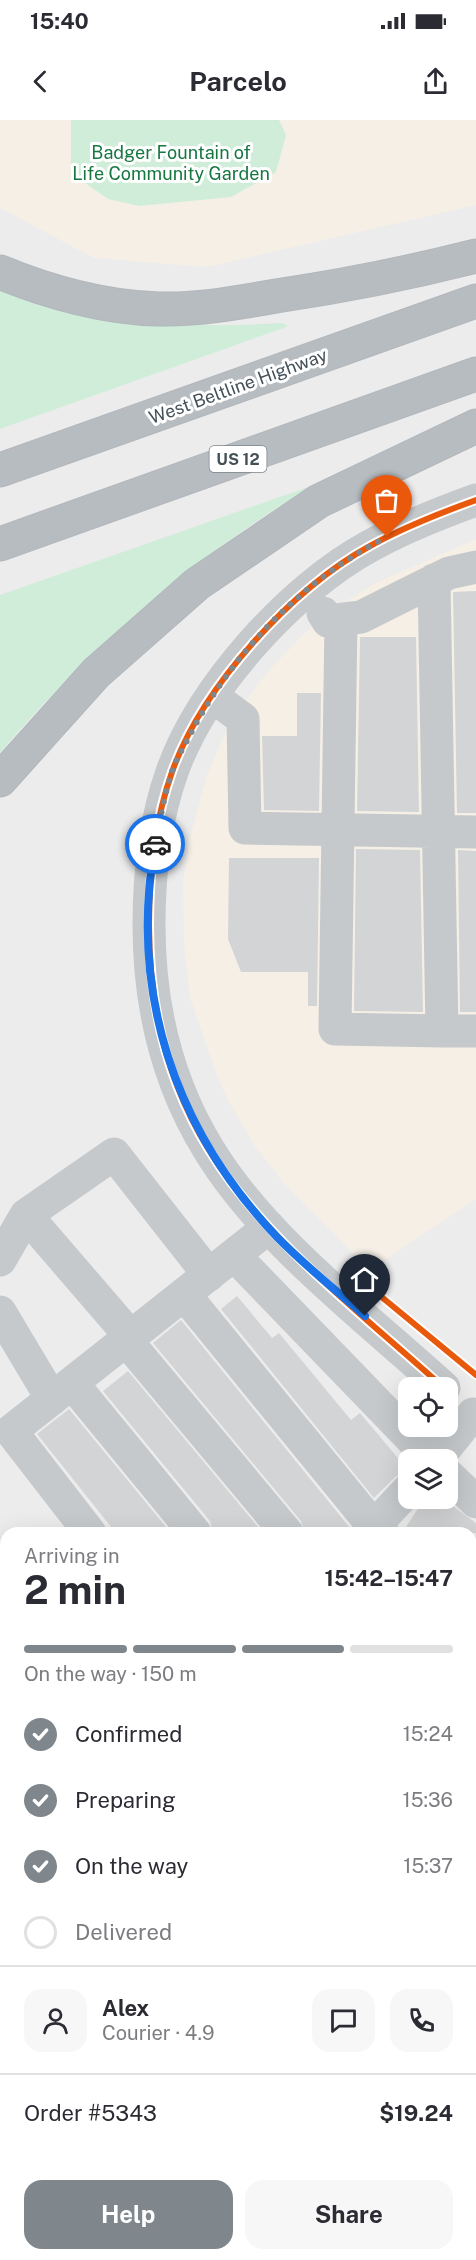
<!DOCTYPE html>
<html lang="en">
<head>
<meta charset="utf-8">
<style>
	body { margin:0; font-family:"Public Sans",sans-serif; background:#f7f7f7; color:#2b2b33; height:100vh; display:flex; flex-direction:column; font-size:22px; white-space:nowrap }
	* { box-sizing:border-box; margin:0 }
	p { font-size:20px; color:#7c7c81 }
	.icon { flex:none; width:33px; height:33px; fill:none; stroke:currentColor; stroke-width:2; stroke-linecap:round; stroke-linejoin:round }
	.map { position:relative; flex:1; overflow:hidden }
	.drawer { position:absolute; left:0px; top:1407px; width:477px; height:734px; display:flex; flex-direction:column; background:#fff; border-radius:18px 18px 0 0; box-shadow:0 6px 24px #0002 }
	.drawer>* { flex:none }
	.fabs { position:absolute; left:398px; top:1257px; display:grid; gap:12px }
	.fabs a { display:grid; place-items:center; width:60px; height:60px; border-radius:12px; background:#fff; box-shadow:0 6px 24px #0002; font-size:30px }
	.pin { position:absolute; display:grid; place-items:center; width:51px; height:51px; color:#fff; margin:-62px -26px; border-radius:50% 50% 50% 0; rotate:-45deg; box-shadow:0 0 6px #0007 }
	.pin .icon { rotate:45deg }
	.courier { position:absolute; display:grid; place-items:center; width:60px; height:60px; margin:-30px; border:4px solid #1a73e8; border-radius:50%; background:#fff; color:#222; box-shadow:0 2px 8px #0007 }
	.summary em { font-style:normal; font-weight:700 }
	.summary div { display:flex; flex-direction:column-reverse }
	.summary { display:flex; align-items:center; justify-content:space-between; height:102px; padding:0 24px }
	h1 { font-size:39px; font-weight:700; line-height:45px }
	.bar { display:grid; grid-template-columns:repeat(4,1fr); gap:9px 6px; align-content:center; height:72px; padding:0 24px }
	.bar i { height:8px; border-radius:4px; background:#e1e1e2 }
	.bar .on { background:#7f878c }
	.bar p { grid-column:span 4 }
	.line { display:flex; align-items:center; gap:15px; padding:0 24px; border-top:2px solid #e1e1e2 }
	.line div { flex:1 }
	.round { display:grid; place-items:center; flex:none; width:63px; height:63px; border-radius:18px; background:#f7f7f7 }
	ol { padding:0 24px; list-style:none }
	li { display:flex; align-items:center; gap:18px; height:66px }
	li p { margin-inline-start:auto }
	li .icon { padding:6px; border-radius:50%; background:#7f878c; color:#fff; stroke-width:4 }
	li:last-child { color:#7c7c81 }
	li i { width:33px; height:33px; border:3px solid #e1e1e2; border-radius:50% }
	.action { display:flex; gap:12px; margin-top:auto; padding:12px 24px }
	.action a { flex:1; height:69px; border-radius:18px; background:#7f878c; color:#fff; font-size:24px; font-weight:700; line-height:69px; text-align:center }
	.action a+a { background:#f7f7f7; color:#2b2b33 }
	.status { display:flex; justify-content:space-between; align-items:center; height:42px; padding:0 30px; background:#fff; direction:ltr }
	.status svg { height:16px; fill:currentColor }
	header { display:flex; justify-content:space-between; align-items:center; height:78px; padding:0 24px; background:#fff; font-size:27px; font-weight:700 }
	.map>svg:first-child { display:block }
	.commercial { fill:#f5efe6 }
	.green { fill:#d0edd9 }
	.building { fill:#d3d4d5 }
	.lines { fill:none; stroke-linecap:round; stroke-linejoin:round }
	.highway-casing { stroke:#b1b7bc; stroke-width:35 }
	.minor { stroke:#c6c9cb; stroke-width:33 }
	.highway { stroke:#b7bcc1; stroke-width:33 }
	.cycleway-casing { stroke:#fff; stroke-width:10 }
	.cycleway { stroke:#e8590c; stroke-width:6 }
	.done { stroke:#7f878c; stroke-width:6; stroke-dasharray:0 10.8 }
	.route { stroke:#1a73e8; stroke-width:8 }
	.labels { text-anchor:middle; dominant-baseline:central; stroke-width:6; stroke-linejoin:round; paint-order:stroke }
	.shield { fill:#fff; stroke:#7c848a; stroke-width:1.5 }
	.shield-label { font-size:16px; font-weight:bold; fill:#445058 }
	.park-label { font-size:18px; fill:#177741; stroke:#fff }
	.street-label { font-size:18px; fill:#445058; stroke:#fff }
</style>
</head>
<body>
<div class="status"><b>15:40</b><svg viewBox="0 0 49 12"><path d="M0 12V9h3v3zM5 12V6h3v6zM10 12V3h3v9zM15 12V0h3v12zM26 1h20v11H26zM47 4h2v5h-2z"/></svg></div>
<header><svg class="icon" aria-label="back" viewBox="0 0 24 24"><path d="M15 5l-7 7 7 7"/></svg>Parcelo<svg class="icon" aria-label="share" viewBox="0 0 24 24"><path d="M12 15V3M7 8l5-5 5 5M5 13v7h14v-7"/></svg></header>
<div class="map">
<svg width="476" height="2140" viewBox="0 0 476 2140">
	<rect width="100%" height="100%" fill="#edecec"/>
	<path class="commercial" d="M0 0H476V85L207 147 94 138 0 88Z
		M476 419V1079L369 1150 284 1063 256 1028 228 980 216 953 190 877 184 824 183 762 190 718 207 655 223 618 243 584 270 549 305 513 347 481 376 463Z"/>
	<path class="green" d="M71 0H279L286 15 276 52 231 77 139 86 108 79 71 53Z
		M0 171C91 200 185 210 281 203L289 206 0 309Z
		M314 365C196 435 89 528 0 633V475Z"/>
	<path class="building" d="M476 471V693H457L453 472Z
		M360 517H416L419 692 357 691Z
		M297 573H321L319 691 264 690 262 616H297Z
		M356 729 420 730 423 892 354 891Z
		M458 730 476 731V892H460Z
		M229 738H319L317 886H308V852H241L228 819Z
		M237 1176 272 1218 279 1213 351 1300 360 1293 408 1350 395 1357 374 1378 221 1189Z
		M181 1200 350 1408V1413H305L301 1401 153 1223Z
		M128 1251 263 1413H213L210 1401 103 1271Z
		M69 1289 171 1413H116L37 1314Z
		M425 1378H442L476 1403V1413H402Z"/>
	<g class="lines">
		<defs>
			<path id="highway" d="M0 152C48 172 106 188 159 189 198 190 237 183 276 176 344 166 409 153 476 136
				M0 350 476 181
				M0 424 476 254
				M0 660 96 553 197 464 319 381 476 306
				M0 1504 6 1512
				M0 1571 6 1575
				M0 1624 6 1628
				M471 1853 476 1857
				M471 1918 476 1921"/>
		</defs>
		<use href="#highway" class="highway-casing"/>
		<path class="minor" d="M323 493 328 501 361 497 449 453 476 447
			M341 500 335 909 442 911 434 460
			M212 576 243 599 245 708 476 712
			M442 911H476
			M26 1095 131 1217
			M234 1135 432 1340
			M0 1140 26 1095 114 1034 209 1155
			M184 1174 374 1407 383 1413
			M0 1192 52 1279
			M126 1220 287 1413
			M72 1263 195 1413
			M444 1268C367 1198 263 1119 209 1030 167 962 149 885 149 805 149 754 155 700 172 652 202 567 292 468 370 426 404 407 440 393 476 380
			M436 1340 473 1294
			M447 1354 476 1382
			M90 1413 11 1311 269 1107
			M368 1413 408 1370
			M471 1476 476 1480
			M471 1563 476 1567
			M471 1654 476 1658
			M471 1750 476 1753
			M342 2140V2134"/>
		<use href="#highway" class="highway"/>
		<defs>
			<path id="cycleway" d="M378 1174 476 1255
				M444 1268C367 1198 263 1119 209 1030 167 962 149 885 149 805 149 754 155 700 172 652 202 567 292 468 370 426 404 407 440 393 476 380"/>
		</defs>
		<use href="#cycleway" class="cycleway-casing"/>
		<use href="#cycleway" class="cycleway"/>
	</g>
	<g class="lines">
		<path class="done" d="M155 724C160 700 164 676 172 652 175 641 182 630 188 619 230 535 302 460 387 417"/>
		<path class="route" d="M155 724C129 872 174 1009 277 1117 304 1145 336 1170 365 1196"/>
	</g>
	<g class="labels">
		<rect class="shield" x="209.5" y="326" width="57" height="26" rx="4.5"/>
		<g class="shield-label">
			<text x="238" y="339">US 12</text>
		</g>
		<g class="park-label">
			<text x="171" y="32">Badger Fountain of<tspan x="171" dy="21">Life Community Garden</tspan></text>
		</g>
		<g class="street-label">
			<text transform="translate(238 266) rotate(-20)">West Beltline Highway</text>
		</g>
	</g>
</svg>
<div class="fabs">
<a><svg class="icon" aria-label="locate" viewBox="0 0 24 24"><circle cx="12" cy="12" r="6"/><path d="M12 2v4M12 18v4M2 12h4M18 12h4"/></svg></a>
<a><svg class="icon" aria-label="layers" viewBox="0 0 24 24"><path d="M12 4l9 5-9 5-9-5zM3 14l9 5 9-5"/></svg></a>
</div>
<div class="pin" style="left:387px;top:417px;background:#ea580c"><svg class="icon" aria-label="bag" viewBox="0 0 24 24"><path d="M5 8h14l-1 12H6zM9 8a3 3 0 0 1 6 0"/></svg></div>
<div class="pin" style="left:365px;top:1196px;background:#1f2937"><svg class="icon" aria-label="home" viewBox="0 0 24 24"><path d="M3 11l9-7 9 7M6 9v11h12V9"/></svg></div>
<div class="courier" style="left:155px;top:724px"><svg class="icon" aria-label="car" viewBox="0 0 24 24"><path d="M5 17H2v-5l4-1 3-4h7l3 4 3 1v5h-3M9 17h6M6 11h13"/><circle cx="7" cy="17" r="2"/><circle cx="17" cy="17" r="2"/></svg></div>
<section class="drawer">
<div class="summary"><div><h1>2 min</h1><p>Arriving in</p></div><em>15:42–15:47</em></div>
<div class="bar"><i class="on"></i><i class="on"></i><i class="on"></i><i></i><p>On the way · 150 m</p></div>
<ol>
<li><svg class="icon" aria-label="check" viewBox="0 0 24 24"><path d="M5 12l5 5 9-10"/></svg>Confirmed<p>15:24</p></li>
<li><svg class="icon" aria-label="check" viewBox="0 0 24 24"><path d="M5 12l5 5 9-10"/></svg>Preparing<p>15:36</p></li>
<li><svg class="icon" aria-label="check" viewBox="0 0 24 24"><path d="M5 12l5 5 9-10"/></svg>On the way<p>15:37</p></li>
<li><i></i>Delivered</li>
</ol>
<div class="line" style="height:108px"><a class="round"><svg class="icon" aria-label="person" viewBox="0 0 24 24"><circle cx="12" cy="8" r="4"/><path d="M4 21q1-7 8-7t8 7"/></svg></a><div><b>Alex</b><p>Courier · 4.9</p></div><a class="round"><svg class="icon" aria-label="chat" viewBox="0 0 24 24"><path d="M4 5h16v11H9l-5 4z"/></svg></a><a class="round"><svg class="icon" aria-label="phone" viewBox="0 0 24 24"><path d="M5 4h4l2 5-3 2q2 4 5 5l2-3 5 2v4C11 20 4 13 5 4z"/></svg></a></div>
<div class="line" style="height:78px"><div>Order #5343</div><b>$19.24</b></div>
<div class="action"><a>Help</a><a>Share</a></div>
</section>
</div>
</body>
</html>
